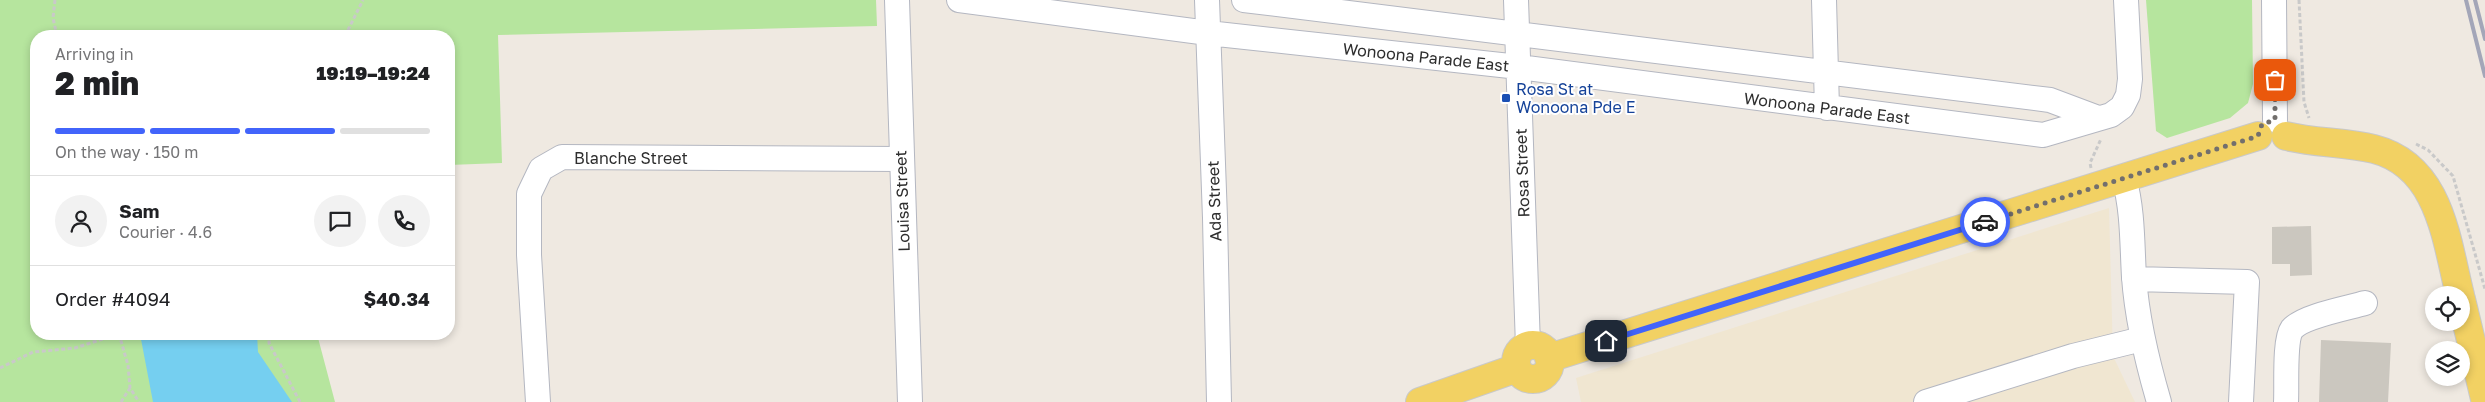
<!DOCTYPE html>
<html lang="en">
<head>
<meta charset="utf-8">
<style>
	body { margin:0; font-family:"Golos Text",sans-serif; background:#f2f2f2; color:#202124; height:100vh; display:flex; flex-direction:column; font-size:19px; white-space:nowrap }
	* { box-sizing:border-box; margin:0 }
	p { font-size:16px; color:#757577 }
	.icon { flex:none; width:28px; height:28px; fill:none; stroke:currentColor; stroke-width:2; stroke-linecap:round; stroke-linejoin:round }
	.map { position:relative; flex:1; overflow:hidden }
	.sheet { position:absolute; left:30px; top:30px; width:425px; height:310px; display:flex; flex-direction:column; background:#fff; border-radius:20px; box-shadow:0 2px 8px #0003 }
	.sheet>* { flex:none }
	.tools { position:absolute; left:2425px; top:286px; display:grid; gap:10px }
	.tools a { display:grid; place-items:center; width:45px; height:45px; border-radius:50%; background:#fff; box-shadow:0 2px 8px #0003; font-size:25px }
	.pin { position:absolute; display:grid; place-items:center; width:42px; height:42px; color:#fff; margin:-21px; border-radius:10px; box-shadow:0 2px 8px #0006 }
	.courier { position:absolute; display:grid; place-items:center; width:50px; height:50px; margin:-25px; border:4px solid #4264fb; border-radius:50%; background:#fff; color:#222; box-shadow:0 1px 6px #0007 }
	.head em { font-style:normal; font-weight:800 }
	.head div { display:flex; flex-direction:column-reverse }
	.head { display:flex; align-items:center; justify-content:space-between; height:85px; padding:0 25px }
	h1 { font-size:32px; font-weight:800; line-height:38px }
	.bar { display:grid; grid-template-columns:repeat(4,1fr); gap:8px 5px; align-content:center; height:60px; padding:0 25px }
	.bar i { height:6px; border-radius:4px; background:#e0e0e0 }
	.bar .current { background:#4264fb }
	.bar p { grid-column:span 4 }
	.line { display:flex; align-items:center; gap:12px; padding:0 25px; border-top:1px solid #e0e0e0 }
	.line div { flex:1 }
	.round { display:grid; place-items:center; flex:none; width:52px; height:52px; border-radius:26px; background:#f2f2f2 }
	.map>svg:first-child { display:block }
	.education { fill:#f0e6d1 }
	.green { fill:#b6e59e }
	.water { fill:#75cff0 }
	.building { fill:#cbc7bf }
	.lines { fill:none; stroke-linecap:round; stroke-linejoin:round }
	.minor-casing { stroke:#b4b7c1; stroke-width:26 }
	.major-casing { stroke:#c9c9c9; stroke-width:30 }
	.path { stroke:#c9c9c9; stroke-width:3; stroke-dasharray:4 2.5; stroke-linecap:butt }
	.minor { stroke:#fff; stroke-width:24 }
	.major { stroke:#f2d163; stroke-width:28 }
	.rail { stroke:#a3a6b8; stroke-width:4 }
	.done { stroke:#726f6d; stroke-width:5; stroke-dasharray:0 9 }
	.route { stroke:#4264fb; stroke-width:6 }
	.transit-dot { fill:#1a4fb4; stroke:#fff; stroke-width:2 }
	.labels { text-anchor:middle; dominant-baseline:central; stroke-width:4; stroke-linejoin:round; paint-order:stroke }
	.street-label { font-size:16px; fill:#2e2e2e; stroke:#fff }
	.transit-label { font-size:16px; fill:#164399; stroke:#fff; text-anchor:start }
</style>
</head>
<body>
<div class="map">
<svg width="2485" height="402" viewBox="0 0 2485 402">
	<rect width="100%" height="100%" fill="#efe9e1"/>
	<path class="education" d="M2109 208 2113 356 2135 402H1581L1576 378Z"/>
	<path class="green" d="M0 0H876L877 26 498 35 502 163 449 165V36H36V334H317L335 402H0Z
		M2146 0H2252L2253 84 2248 103 2230 118 2167 138 2156 131Z"/>
	<path class="water" d="M140 334H257L258 352 292 402H153Z"/>
	<path class="building" d="M2311 226 2312 275 2290 276V264H2272V227Z
		M2321 340 2391 343 2388 402H2319Z"/>
	<g class="lines">
		<defs>
			<path id="minor" d="M897 0 910 402
				M959 0 1208 33 1519 67 2043 135 2111 115 2122 107 2128 95 2130 79 2126 0
				M1207 0 1215 218 1219 402
				M1244 0 2050 100 2098 118
				M1516 0 1528 346
				M1824 0 1827 108
				M2274 0 2275 120
				M2124 178C2133 211 2132 243 2134 277 2137 320 2147 361 2159 402
				M2134 279 2247 282 2241 402
				M538 402 529 255V194L541 169 562 157 901 159
				M1926 402 2073 356 2142 339
				M2286 402C2287 387 2284 340 2292 329 2303 316 2348 308 2365 303"/>
			<path id="major" d="M2286 136C2315 143 2345 142 2374 149 2440 166 2446 239 2460 295
				M2461 299 2485 399
				M1516 362a17 17 0 1 1 34 0a17 17 0 1 1-34 0Z
				M1549 358 2258 136
				M1420 402 1517 368"/>
		</defs>
		<use href="#minor" class="minor-casing"/>
		<use href="#major" class="major-casing"/>
		<path class="path" d="M55 0 53 18 57 36
			M2299 0 2304 102 2309 118
			M345 36 363 0
			M2416 144 2428 150 2453 176 2485 289
			M2091 168 2090 163 2101 139
			M119 334 128 365 130 388 139 402
			M269 334V343L300 402
			M0 368 33 352 75 348 118 334
			M121 402 130 388"/>
		<use href="#minor" class="minor"/>
		<use href="#major" class="major"/>
		<path class="rail" d="M2466 0 2485 76
			M2475 0 2485 39"/>
	</g>
	<g class="lines">
		<path class="done" d="M1985 222 2258 136 2262 124 2275 120V80"/>
		<path class="route" d="M1606 341 1985 222"/>
	</g>
	<rect class="transit-dot" x="1501" y="93" width="10" height="10" rx="2.5"/>
	<g class="labels">
		<g class="street-label">
			<text transform="translate(1426 57) rotate(6)">Wonoona Parade East</text>
			<text transform="translate(1827 108) rotate(7)">Wonoona Parade East</text>
			<text x="631" y="158">Blanche Street</text>
			<text transform="translate(1522 173) rotate(-92)">Rosa Street</text>
			<text transform="translate(902 201) rotate(-92)">Louisa Street</text>
			<text transform="translate(1214 201) rotate(-92)">Ada Street</text>
		</g>
		<g class="transit-label">
			<text x="1516" y="89">Rosa St at<tspan x="1516" dy="18">Wonoona Pde E</tspan></text>
		</g>
	</g>
</svg>
<div class="tools">
<a><svg class="icon" aria-label="locate" viewBox="0 0 24 24"><circle cx="12" cy="12" r="6"/><path d="M12 2v4M12 18v4M2 12h4M18 12h4"/></svg></a>
<a><svg class="icon" aria-label="layers" viewBox="0 0 24 24"><path d="M12 4l9 5-9 5-9-5zM3 14l9 5 9-5"/></svg></a>
</div>
<div class="pin" style="left:2275px;top:80px;background:#ea580c"><svg class="icon" aria-label="bag" viewBox="0 0 24 24"><path d="M5 8h14l-1 12H6zM9 8a3 3 0 0 1 6 0"/></svg></div>
<div class="pin" style="left:1606px;top:341px;background:#1f2937"><svg class="icon" aria-label="home" viewBox="0 0 24 24"><path d="M3 11l9-7 9 7M6 9v11h12V9"/></svg></div>
<div class="courier" style="left:1985px;top:222px"><svg class="icon" aria-label="car" viewBox="0 0 24 24"><path d="M5 17H2v-5l4-1 3-4h7l3 4 3 1v5h-3M9 17h6M6 11h13"/><circle cx="7" cy="17" r="2"/><circle cx="17" cy="17" r="2"/></svg></div>
<section class="sheet">
<div class="head"><div><h1>2 min</h1><p>Arriving in</p></div><em>19:19–19:24</em></div>
<div class="bar"><i class="current"></i><i class="current"></i><i class="current"></i><i></i><p>On the way · 150 m</p></div>
<div class="line" style="height:90px"><a class="round"><svg class="icon" aria-label="person" viewBox="0 0 24 24"><circle cx="12" cy="8" r="4"/><path d="M4 21q1-7 8-7t8 7"/></svg></a><div><b>Sam</b><p>Courier · 4.6</p></div><a class="round"><svg class="icon" aria-label="chat" viewBox="0 0 24 24"><path d="M4 5h16v11H9l-5 4z"/></svg></a><a class="round"><svg class="icon" aria-label="phone" viewBox="0 0 24 24"><path d="M5 4h4l2 5-3 2q2 4 5 5l2-3 5 2v4C11 20 4 13 5 4z"/></svg></a></div>
<div class="line" style="height:65px"><div>Order #4094</div><b>$40.34</b></div>
</section>
</div>
</body>
</html>
